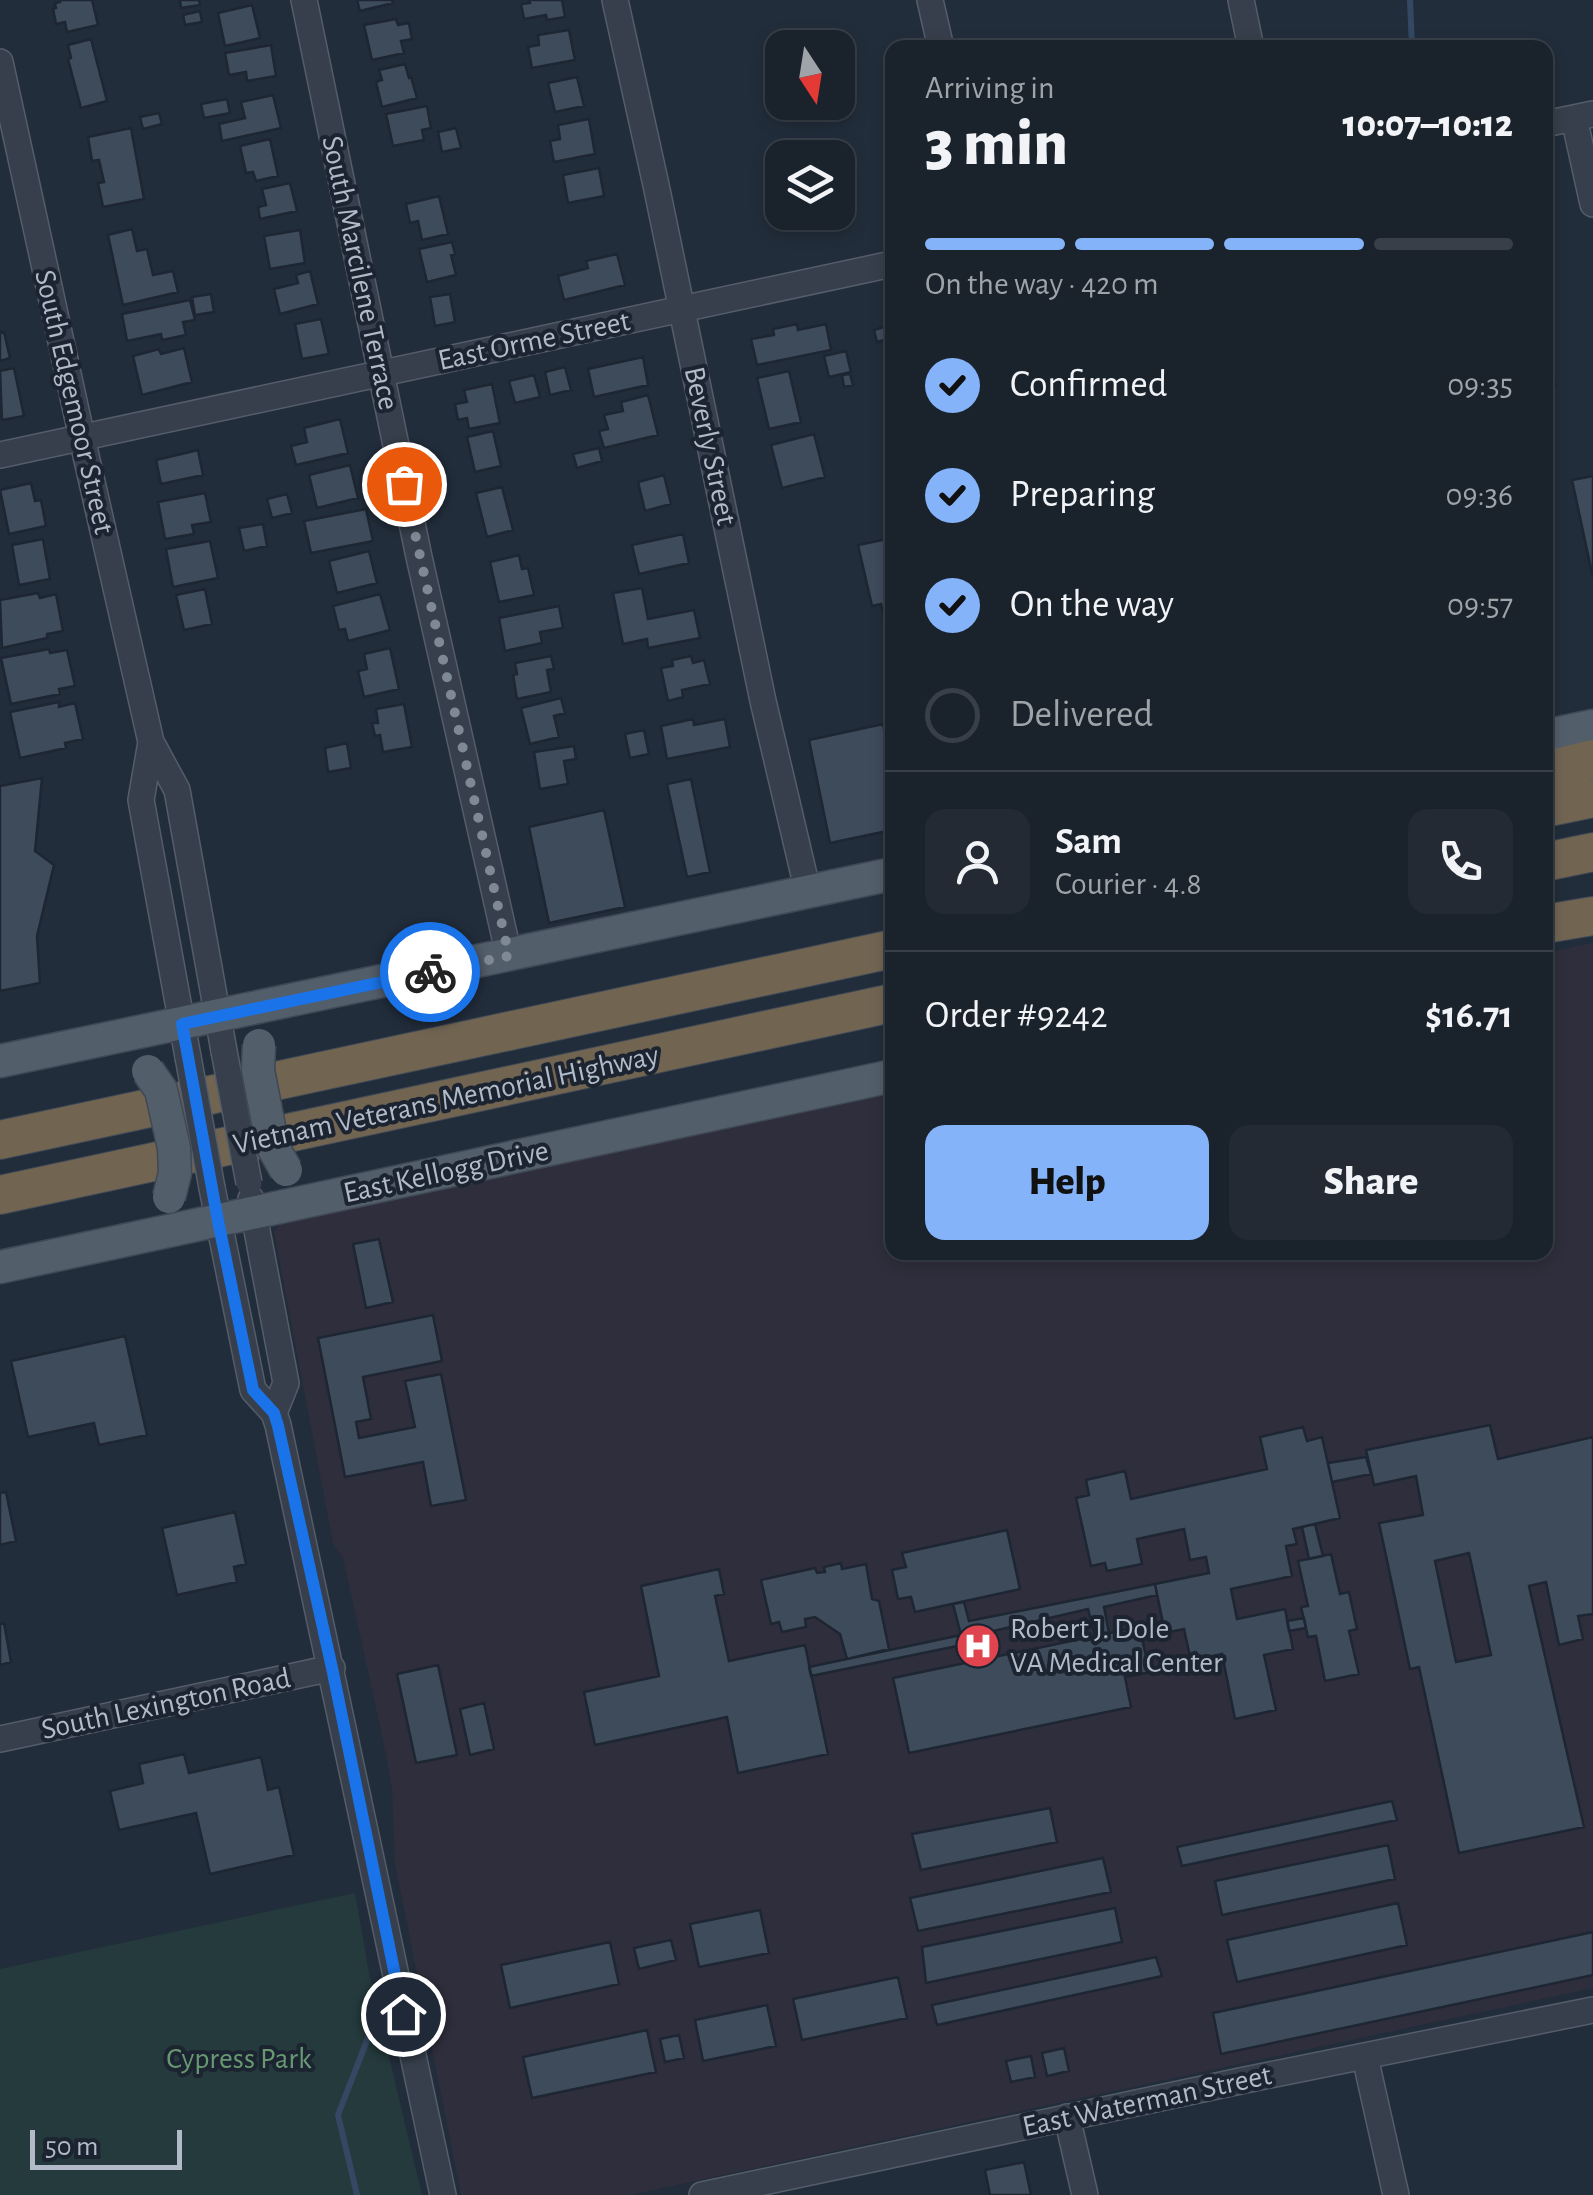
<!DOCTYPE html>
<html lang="en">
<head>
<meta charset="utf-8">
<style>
	body { margin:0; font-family:"Alegreya Sans",sans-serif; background:#232a34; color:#f1f3f6; height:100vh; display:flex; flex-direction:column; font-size:38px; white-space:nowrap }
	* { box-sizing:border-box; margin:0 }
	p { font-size:32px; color:#9fa4a9 }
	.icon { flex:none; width:55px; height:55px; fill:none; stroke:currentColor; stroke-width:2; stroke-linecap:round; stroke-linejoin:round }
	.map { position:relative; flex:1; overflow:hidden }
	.sheet { position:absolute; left:885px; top:40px; width:668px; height:1220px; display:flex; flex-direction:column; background:#1a222c; border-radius:20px; box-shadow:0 5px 15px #0003,0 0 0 2px #383f48 }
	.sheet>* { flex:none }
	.needle { width:65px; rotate:168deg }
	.buttons { position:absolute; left:765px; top:30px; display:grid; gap:20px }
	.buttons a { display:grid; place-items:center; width:90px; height:90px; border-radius:20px; background:#1a222c; box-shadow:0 5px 15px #0003,0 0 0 2px #383f48; font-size:50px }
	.scale { position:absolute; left:30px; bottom:25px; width:152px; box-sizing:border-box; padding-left:10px; border:5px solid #b1bac7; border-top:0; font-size:28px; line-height:35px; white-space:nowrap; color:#b1bac7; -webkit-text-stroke:8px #1b2430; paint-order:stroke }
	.pin { position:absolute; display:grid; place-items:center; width:85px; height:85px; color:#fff; margin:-42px; border:5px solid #fff; border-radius:50%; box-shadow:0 2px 10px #0007 }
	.courier { position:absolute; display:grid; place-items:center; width:100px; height:100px; margin:-50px; border:8px solid #1a73e8; border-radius:50%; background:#fff; color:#222; box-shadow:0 2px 12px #0007 }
	.summary em { font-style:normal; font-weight:800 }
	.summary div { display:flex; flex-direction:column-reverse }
	.summary { display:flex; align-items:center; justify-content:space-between; height:170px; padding:0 40px }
	h1 { font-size:65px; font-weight:800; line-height:75px }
	.bar { display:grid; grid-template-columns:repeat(4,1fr); gap:15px 10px; align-content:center; height:120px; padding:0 40px }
	.bar i { height:12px; border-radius:8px; background:#383f48 }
	.bar .current { background:#84b3f9 }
	.bar p { grid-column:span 4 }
	.line { display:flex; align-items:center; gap:25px; padding:0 40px; border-top:2px solid #383f48 }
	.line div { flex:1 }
	.round { display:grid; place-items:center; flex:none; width:105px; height:105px; border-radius:20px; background:#232a34 }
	ol { padding:0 40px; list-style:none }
	li { display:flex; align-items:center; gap:30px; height:110px }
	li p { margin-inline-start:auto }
	li .icon { padding:10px; border-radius:50%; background:#84b3f9; color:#111; stroke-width:4 }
	li:last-child { color:#9fa4a9 }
	li i { width:55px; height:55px; border:5px solid #383f48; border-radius:50% }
	.primary-button { display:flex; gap:20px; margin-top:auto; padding:20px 40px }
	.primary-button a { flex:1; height:115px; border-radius:20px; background:#84b3f9; color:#111; font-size:40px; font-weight:800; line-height:115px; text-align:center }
	.primary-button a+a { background:#232a34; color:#f1f3f6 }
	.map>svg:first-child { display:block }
	.medical { fill:#2f2e3c }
	.green { fill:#243a3c }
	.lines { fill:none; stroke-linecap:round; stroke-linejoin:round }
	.stream { stroke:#354863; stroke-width:6 }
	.building { fill:#3e4b5b; stroke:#1d2632; stroke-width:2.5; fill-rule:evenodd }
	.minor-casing { stroke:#545d69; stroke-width:28 }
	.major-casing { stroke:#3f4854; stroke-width:35 }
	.highway-casing { stroke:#414a56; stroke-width:40 }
	.minor { stroke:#363f4b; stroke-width:25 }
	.major { stroke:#535e6b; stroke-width:32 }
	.highway { stroke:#716552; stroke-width:38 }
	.minor-bridge-casing { stroke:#545d69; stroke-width:28; stroke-linecap:butt }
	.major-bridge-casing { stroke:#3f4854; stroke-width:35; stroke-linecap:butt }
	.minor-bridge { stroke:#363f4b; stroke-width:25 }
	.major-bridge { stroke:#535e6b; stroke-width:32 }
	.done { stroke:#7f8996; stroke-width:10; stroke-dasharray:0 18 }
	.route { stroke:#1a73e8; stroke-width:12 }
	.labels { text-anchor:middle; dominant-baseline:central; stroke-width:8; stroke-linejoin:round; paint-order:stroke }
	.street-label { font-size:30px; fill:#b1bac7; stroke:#1b2430 }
	.poi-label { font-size:30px; fill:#b1bac7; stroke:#1b2430; text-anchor:start }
	.park-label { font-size:30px; fill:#679872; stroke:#1b2430 }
</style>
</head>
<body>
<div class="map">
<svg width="1593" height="2195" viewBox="0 0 1593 2195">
	<rect width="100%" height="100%" fill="#222d3b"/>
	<path class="medical" d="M1593 943V1988L630 2195H461L395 1863 392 1788 382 1735 343 1558 333 1543 274 1232 281 1222 892 1089V1252H1545V953Z"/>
	<path class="green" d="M355 1893 369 1973 422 2195H0V1969Z"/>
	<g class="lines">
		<path class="stream" d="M1410 0 1412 48
			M1545 680 1550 703
			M357 2195 338 2115 371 2030"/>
	</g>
	<path class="building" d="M60 0H92L98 25 67 32 65 22 56 24 53 9 56 8 55 3 60 2Z
		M180 0H199L200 5 181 8Z
		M357 0H392L393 3 360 11Z
		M529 0H562L565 17 547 20 546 15 524 19 521 4 530 3Z
		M252 5 260 38 225 46 218 13Z
		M200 11 202 22 185 25 183 15Z
		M396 19 398 25 409 23 412 39 401 41 404 53 372 60 364 25Z
		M569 30 575 60 532 68 528 47 539 45 538 35Z
		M91 39 107 101 81 108 68 59 71 58 68 45Z
		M271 45 276 76 247 81 246 72 229 75 225 53Z
		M405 64 409 78 411 77 417 98 382 107 376 82 382 80 379 70Z
		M577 77 584 106 555 112 548 83Z
		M273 95 281 128 222 141 219 124 245 118 241 102Z
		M227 99 230 113 204 118 201 104Z
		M427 106 431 128 422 130 424 140 393 146 386 114Z
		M159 113 162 124 143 129 140 117Z
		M589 119 595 154 554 162 550 141 560 139 558 125Z
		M131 128 144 199 103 207 98 183 104 182 99 160 92 161 88 137Z
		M456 128 461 148 442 152 438 132Z
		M270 139 278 176 256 181 253 172 246 173 240 146Z
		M599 168 604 196 568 203 563 175Z
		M290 183 297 211 260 219 258 207 266 205 262 189Z
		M439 196 448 234 422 240 418 221 410 223 406 204Z
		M1545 218 1553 261 1545 263Z
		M132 229 137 251 147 249 153 275 173 271 178 292 123 305 108 235Z
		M300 230 305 263 270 269 264 236Z
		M452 242 455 254 451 255 456 275 427 282 419 249Z
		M617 254 625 285 564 300 558 276 588 268 586 261Z
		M310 271 318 304 280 314 274 289 298 283 296 275Z
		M211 294 214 312 195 315 192 297Z
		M450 294 455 322 435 326 430 297Z
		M190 300 195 320 183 322 186 335 162 340 161 334 127 341 122 314Z
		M321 319 329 354 302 359 295 324Z
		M797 324 798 330 826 324 831 350 757 365 751 339 774 335 773 329Z
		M890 325 892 338 877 342 874 330Z
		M0 330 1 333 4 332 10 358 0 361Z
		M1545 335 1555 385 1545 387Z
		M184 348 192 382 142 395 133 356 159 349 161 354Z
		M846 351 851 372 829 377 824 356Z
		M643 357 648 385 594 397 588 369Z
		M565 367 571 390 550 395 545 372Z
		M14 368 24 416 2 420 0 371Z
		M789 371 801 422 769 429 757 378Z
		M850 374 853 385 844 387 842 375Z
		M534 375 540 397 515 403 509 381Z
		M492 384 500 423 469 429 467 418 458 420 455 404 467 402 464 390Z
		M648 395 658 435 604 448 599 431 608 429 604 415 623 411 621 402Z
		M340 419 348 453 296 465 291 446 307 442 304 428Z
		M493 431 501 466 475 472 467 437Z
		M814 434 825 477 782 488 771 445Z
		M599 448 602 461 577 468 573 454Z
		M198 450 203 475 161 484 156 460Z
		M350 465 358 498 317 508 309 475Z
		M664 475 671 504 645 511 638 482Z
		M1593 476V578L1572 480Z
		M31 483 35 501 41 500 46 526 9 534 0 490Z
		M502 487 513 530 487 537 476 493Z
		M205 493 211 522 192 525 194 534 165 539 158 502Z
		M287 494 292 513 272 518 267 499Z
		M366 509 373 541 311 553 304 521Z
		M263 524 267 546 244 551 239 528Z
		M683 534 689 563 639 574 632 545Z
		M892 538V621L885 622 881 604 872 606 858 545Z
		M43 539 50 579 19 585 12 545Z
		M210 541 218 578 173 587 166 549Z
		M369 551 377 583 337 593 329 561Z
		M519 555 522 569 528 568 534 595 499 602 490 562Z
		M642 588 648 619 694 610 700 638 648 648 647 639 623 644 613 593Z
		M205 589 212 624 184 630 176 595Z
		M38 593 40 598 56 594 63 631 47 634V638L2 648 0 600Z
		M380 594 390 630 348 641 345 629 339 630 333 606Z
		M559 606 563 628 540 632 542 643 505 651 499 618Z
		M390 648 399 689 364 697 358 671 367 669 364 654Z
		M49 649 50 653 67 650 75 686 59 689 60 694 11 704 1 658Z
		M551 656 554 669 547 670 551 692 517 699 513 675 517 674 515 663Z
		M691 656 693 663 704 660 710 684 682 690 683 697 668 701 661 668 673 666 672 660Z
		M561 698 565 713 554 716 559 737 530 744 521 708Z
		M59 702V707L75 703 83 739 65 743 66 748 20 758 10 712Z
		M404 704 412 747 383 752 380 735 375 736 372 723H378L376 709Z
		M693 719 694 725 725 719 730 747 667 759 661 726Z
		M883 724 892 770V830L830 843 809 740Z
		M644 730 649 754 630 758 625 734Z
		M347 743 351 768 328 772 325 748Z
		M574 746 576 759 564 761 568 784 540 789 534 752Z
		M42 778 35 851 54 865 37 936 40 983 0 991V786Z
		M691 779 710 872 687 877 667 784Z
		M604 810 625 907 549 923 529 827Z
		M379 1239 393 1302 366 1308 353 1244Z
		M433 1315 442 1361 363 1377 371 1419 356 1422 359 1438 415 1427 405 1381 441 1374 466 1500 431 1506 423 1462 345 1477 318 1338Z
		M125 1336 147 1435 99 1445 94 1423 28 1437 11 1361Z
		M1490 1425 1498 1459 1593 1437V1614L1578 1616 1583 1639 1559 1645 1546 1582 1529 1586 1584 1827 1459 1853 1419 1667 1410 1669 1379 1523 1423 1515 1416 1476 1374 1485 1366 1450ZM1469 1553 1491 1655 1456 1662 1435 1561Z
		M1303 1427 1307 1441 1322 1437 1340 1518 1293 1529 1297 1544 1286 1546 1292 1576 1231 1589 1237 1619 1285 1609 1293 1649 1264 1655 1276 1710 1235 1719 1222 1654 1191 1661 1184 1629 1165 1633 1155 1584 1209 1573 1206 1557 1190 1560 1184 1529 1137 1539 1142 1564 1107 1571 1105 1563 1091 1566 1076 1498 1089 1495 1086 1480 1125 1471 1131 1499 1267 1469 1260 1437Z
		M1366 1457 1371 1474 1332 1482 1328 1463Z
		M6 1492 16 1541 0 1545V1493Z
		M235 1512 246 1564 234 1567 237 1582 177 1595 162 1528Z
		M1315 1524 1323 1556 1309 1559 1302 1527Z
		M1007 1530 1020 1589 915 1612 911 1597 898 1599 892 1570 906 1567 902 1553Z
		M1331 1554 1340 1594 1349 1592 1357 1629 1349 1631 1359 1674 1325 1681 1316 1636 1308 1637 1301 1607 1308 1606 1298 1561Z
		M841 1563 842 1569 866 1564 872 1599 879 1601 889 1649 847 1659 840 1634 815 1617 805 1619 806 1627 782 1632 779 1622 771 1624 761 1580 815 1568 817 1573 825 1572 824 1567Z
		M719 1569 724 1594 715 1596 729 1661 805 1645 828 1754 738 1773 727 1717 595 1745 584 1692 659 1676 641 1586Z
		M1155 1584 1157 1595 1104 1607 1109 1633 1095 1636 1088 1609 972 1636V1643L811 1676 809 1667 961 1635 953 1604 964 1602 969 1621Z
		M1304 1618 1306 1628 1289 1631 1287 1621Z
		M4 1623 11 1662 0 1665V1624Z
		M1139 1627 1150 1672 1125 1677 1131 1707 909 1753 893 1678Z
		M438 1665 457 1755 416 1763 397 1674Z
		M484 1703 494 1749 470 1755 460 1709Z
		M184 1754 189 1773 261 1757 268 1790 279 1787 294 1855 210 1874 196 1813 119 1830 110 1791 143 1783 139 1764Z
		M1392 1801 1397 1820 1182 1866 1177 1847Z
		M1050 1808 1057 1842 921 1870 912 1834Z
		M1388 1845 1395 1879 1222 1915 1215 1881Z
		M1103 1858 1111 1892 918 1931 910 1898Z
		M1398 1903 1407 1945 1237 1982 1227 1940Z
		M1115 1908 1122 1942 926 1983 922 1947Z
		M760 1910 769 1953 699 1967 690 1924Z
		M1593 1932V1975L1221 2054 1213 2013Z
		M671 1940 676 1960 639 1969 634 1948Z
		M610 1942 619 1984 510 2008 501 1965Z
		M1156 1957 1162 1976 937 2025 932 2005Z
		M898 1977 907 2018 802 2040 793 1999Z
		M767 2005 776 2046 703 2061 695 2020Z
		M647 2030 656 2072 532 2098 523 2057Z
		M679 2035 684 2058 665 2062 660 2039Z
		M1064 2048 1069 2071 1047 2076 1042 2053Z
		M1031 2056 1035 2077 1011 2082 1006 2061Z
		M1024 2162 1031 2195H990L985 2170Z"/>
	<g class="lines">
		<defs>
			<path id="minor" d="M304 0 419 557 509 956
				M615 0 656 185 763 701 808 892
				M930 0 941 48
				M1241 0 1251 48
				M0 62 82 438 151 742 177 790 224 1051
				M1574 118 1593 204
				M1545 124 1593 114
				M0 455 892 264
				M151 742 141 800 188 1057
				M212 1188 253 1390 274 1413 278 1425 443 2195
				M251 1199 286 1383 274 1413
				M0 1739 332 1668
				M1365 2057 1396 2195
				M1067 2117 1085 2195
				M702 2195 1245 2080 1593 2010"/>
			<path id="major" d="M1545 736 1593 726
				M0 1061 892 874
				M0 1267 892 1076"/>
			<path id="highway" d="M1545 771 1593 759
				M1545 808 1593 798
				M1545 862 1593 852
				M1545 924 1593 916
				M0 1140 892 949
				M0 1195 892 1003"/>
		</defs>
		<use href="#minor" class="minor-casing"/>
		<use href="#major" class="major-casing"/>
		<use href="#highway" class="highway-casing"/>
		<use href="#minor" class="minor"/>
		<use href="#major" class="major"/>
		<use href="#highway" class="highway"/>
		<defs>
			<path id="minor-bridge" d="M224 1051 249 1183
				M188 1057 212 1188"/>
			<path id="major-bridge" d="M259 1045 258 1070 273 1147 286 1170
				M148 1071 161 1090 174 1148 175 1173 169 1197"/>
		</defs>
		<use href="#minor-bridge" class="minor-bridge-casing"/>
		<use href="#major-bridge" class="major-bridge-casing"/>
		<use href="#minor-bridge" class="minor-bridge"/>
		<use href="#major-bridge" class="major-bridge"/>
	</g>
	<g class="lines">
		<path class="done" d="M404 484 509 956 430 972"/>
		<path class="route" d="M403 2014 332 1668 278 1426 274 1413 253 1390 218 1221 182 1024 430 972"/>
	</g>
	<defs>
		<symbol id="hospital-disc" viewBox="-11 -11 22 22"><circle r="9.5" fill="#e0444e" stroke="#1b2430"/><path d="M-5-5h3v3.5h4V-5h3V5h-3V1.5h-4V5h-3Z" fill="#fff"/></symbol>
	</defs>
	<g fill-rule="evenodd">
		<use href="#hospital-disc" x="953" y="1621" width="50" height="50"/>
	</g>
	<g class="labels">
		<g class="street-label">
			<text transform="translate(360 273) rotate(78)">South Marcilene Terrace</text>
			<text transform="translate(534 341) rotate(-12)">East Orme Street</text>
			<text transform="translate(74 402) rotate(77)">South Edgemoor Street</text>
			<text transform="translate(710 446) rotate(78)">Beverly Street</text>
			<text transform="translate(446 1100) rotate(-12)">Vietnam Veterans Memorial Highway</text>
			<text transform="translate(446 1172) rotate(-12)">East Kellogg Drive</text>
			<text transform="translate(166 1704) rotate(-12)">South Lexington Road</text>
			<text transform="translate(1147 2101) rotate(-12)">East Waterman Street</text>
		</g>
		<g class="poi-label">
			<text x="1010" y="1629">Robert J. Dole<tspan x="1010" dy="34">VA Medical Center</tspan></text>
		</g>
		<g class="park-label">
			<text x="239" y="2059">Cypress Park</text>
		</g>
	</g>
</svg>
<div class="buttons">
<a><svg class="needle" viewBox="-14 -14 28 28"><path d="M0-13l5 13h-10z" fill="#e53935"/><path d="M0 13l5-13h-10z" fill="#9fa4a9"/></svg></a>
<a><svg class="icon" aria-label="layers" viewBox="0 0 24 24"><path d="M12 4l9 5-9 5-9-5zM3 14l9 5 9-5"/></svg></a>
</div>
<div class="scale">50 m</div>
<div class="pin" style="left:404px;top:484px;background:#ea580c"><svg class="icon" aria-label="bag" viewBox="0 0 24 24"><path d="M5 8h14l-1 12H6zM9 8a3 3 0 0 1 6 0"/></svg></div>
<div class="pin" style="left:403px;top:2014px;background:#1f2937"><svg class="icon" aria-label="home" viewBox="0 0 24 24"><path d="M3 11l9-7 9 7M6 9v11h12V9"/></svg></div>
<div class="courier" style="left:430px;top:972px"><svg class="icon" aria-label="bike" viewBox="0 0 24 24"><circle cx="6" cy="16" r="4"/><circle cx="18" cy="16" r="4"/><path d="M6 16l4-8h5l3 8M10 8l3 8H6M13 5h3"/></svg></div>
<section class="sheet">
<div class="summary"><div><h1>3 min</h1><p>Arriving in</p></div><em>10:07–10:12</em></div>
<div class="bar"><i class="current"></i><i class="current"></i><i class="current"></i><i></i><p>On the way · 420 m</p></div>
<ol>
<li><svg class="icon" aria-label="check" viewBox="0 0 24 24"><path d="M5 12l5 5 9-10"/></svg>Confirmed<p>09:35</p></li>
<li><svg class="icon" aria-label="check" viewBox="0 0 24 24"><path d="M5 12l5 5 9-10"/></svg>Preparing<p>09:36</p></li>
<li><svg class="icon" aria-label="check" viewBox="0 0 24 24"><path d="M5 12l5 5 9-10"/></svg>On the way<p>09:57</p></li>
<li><i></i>Delivered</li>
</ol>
<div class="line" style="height:180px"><a class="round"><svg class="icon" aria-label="person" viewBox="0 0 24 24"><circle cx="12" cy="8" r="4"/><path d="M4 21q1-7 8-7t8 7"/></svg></a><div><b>Sam</b><p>Courier · 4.8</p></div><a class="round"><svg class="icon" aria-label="phone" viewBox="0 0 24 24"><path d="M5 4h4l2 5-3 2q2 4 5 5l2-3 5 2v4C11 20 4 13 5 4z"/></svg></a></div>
<div class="line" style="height:130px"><div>Order #9242</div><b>$16.71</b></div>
<div class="primary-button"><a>Help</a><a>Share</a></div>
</section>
</div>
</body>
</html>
